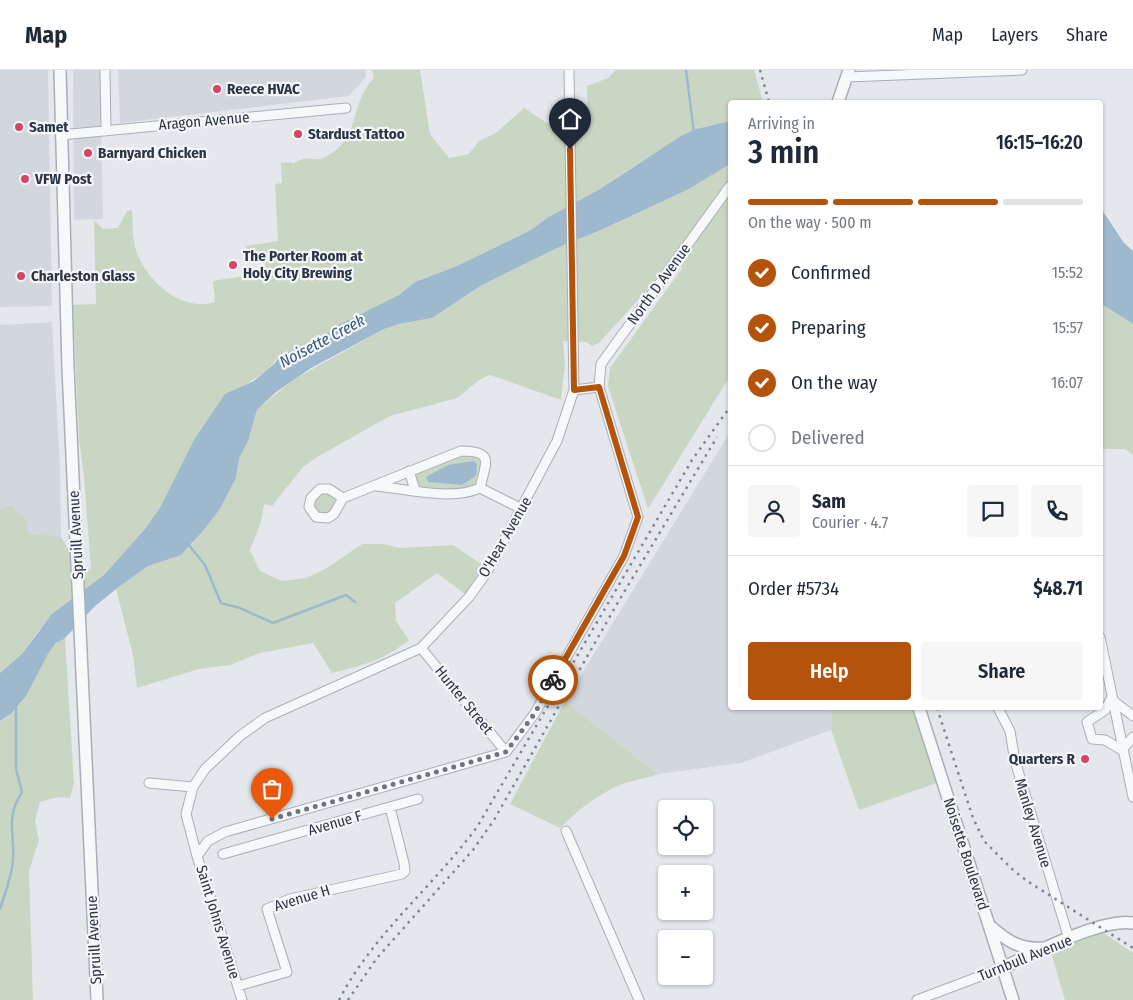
<!DOCTYPE html>
<html lang="en">
<head>
<meta charset="utf-8">
<style>
	body { margin:0; font-family:"Fira Sans Condensed",sans-serif; background:#f6f6f7; color:#1f2937; height:100vh; display:flex; flex-direction:column; font-size:19px; white-space:nowrap }
	* { box-sizing:border-box; margin:0 }
	p { font-size:16px; color:#747a83 }
	.icon { flex:none; width:28px; height:28px; fill:none; stroke:currentColor; stroke-width:2; stroke-linecap:round; stroke-linejoin:round }
	.map { position:relative; flex:1; overflow:hidden }
	.sheet { position:absolute; left:728px; top:30px; width:375px; height:610px; display:flex; flex-direction:column; background:#fff; border-radius:5px; box-shadow:0 1px 4px #0004 }
	.sheet>* { flex:none }
	.controls { position:absolute; left:658px; top:730px; display:grid; gap:10px }
	.controls a { display:grid; place-items:center; width:55px; height:55px; border-radius:5px; background:#fff; box-shadow:0 1px 4px #0004; font-size:25px }
	.pin { position:absolute; display:grid; place-items:center; width:42px; height:42px; color:#fff; margin:-51px -21px; border-radius:50% 50% 50% 0; rotate:-45deg; box-shadow:0 0 5px #0007 }
	.pin .icon { rotate:45deg }
	.courier { position:absolute; display:grid; place-items:center; width:50px; height:50px; margin:-25px; border:4px solid #b45309; border-radius:50%; background:#fff; color:#222; box-shadow:0 1px 6px #0007 }
	.head em { font-style:normal; font-weight:600 }
	.head div { display:flex; flex-direction:column-reverse }
	.head { display:flex; align-items:center; justify-content:space-between; height:85px; padding:0 20px }
	h1 { font-size:32px; font-weight:600; line-height:38px }
	.bar { display:grid; grid-template-columns:repeat(4,1fr); gap:8px 5px; align-content:center; height:60px; padding:0 20px }
	.bar i { height:6px; border-radius:4px; background:#e0e1e3 }
	.bar .active { background:#b45309 }
	.bar p { grid-column:span 4 }
	.line { display:flex; align-items:center; gap:12px; padding:0 20px; border-top:1px solid #e0e1e3 }
	.line div { flex:1 }
	.round { display:grid; place-items:center; flex:none; width:52px; height:52px; border-radius:5px; background:#f6f6f7 }
	ol { padding:0 20px; list-style:none }
	li { display:flex; align-items:center; gap:15px; height:55px }
	li p { margin-inline-start:auto }
	li .icon { padding:5px; border-radius:50%; background:#b45309; color:#fff; stroke-width:4 }
	li:last-child { color:#747a83 }
	li i { width:28px; height:28px; border:2px solid #e0e1e3; border-radius:50% }
	.button { display:flex; gap:10px; margin-top:auto; padding:10px 20px }
	.button a { flex:1; height:58px; border-radius:5px; background:#b45309; color:#fff; font-size:20px; font-weight:600; line-height:58px; text-align:center }
	.button a+a { background:#f6f6f7; color:#1f2937 }
	header { display:flex; align-items:center; gap:30px; box-sizing:border-box; height:70px; padding:0 25px; background:#fff; border-bottom:1px solid #e0e1e3 }
	header strong { font-size:24px }
	nav { display:flex; gap:28px; margin-inline-start:auto; font-size:18px }
	.map>svg:first-child { display:block }
	.built { fill:#d2d7de }
	.green { fill:#cad6c4 }
	.water { fill:#9eb8cd }
	.lines { fill:none; stroke-linecap:round; stroke-linejoin:round }
	.stream { stroke:#9eb8cd; stroke-width:2.5 }
	.minor-casing { stroke:#a8afb7; stroke-width:11 }
	.tertiary-casing { stroke:#a8afb7; stroke-width:14 }
	.minor { stroke:#f7f8fa; stroke-width:9 }
	.tertiary { stroke:#f7f8fa; stroke-width:11 }
	.rail { stroke:#7c8897; stroke-width:2.5; stroke-dasharray:2.5 5; stroke-linecap:butt }
	.done { stroke:#6b7480; stroke-width:5; stroke-dasharray:0 9 }
	.route { stroke:#b45309; stroke-width:6 }
	.poi-dot { fill:#d54566; stroke:#f4f6f9; stroke-width:2 }
	.labels { text-anchor:middle; dominant-baseline:central; stroke-width:4.5; stroke-linejoin:round; paint-order:stroke }
	.poi-label { font-size:15px; font-weight:bold; fill:#2a3646; stroke:#f4f6f9; text-anchor:start }
	.street-label { font-size:15px; fill:#2a3646; stroke:#f4f6f9 }
	.water-label { font-size:16px; font-style:italic; fill:#32597c; stroke:#f4f6f9 }
</style>
</head>
<body>
<header>
<strong>Map</strong>
<nav><a>Map</a><a>Layers</a><a>Share</a></nav>
</header>
<div class="map">
<svg width="1133" height="930" viewBox="0 0 1133 930">
	<rect width="100%" height="100%" fill="#e4e8ec"/>
	<path class="built" d="M0 0H48L52 236 0 237Z
		M73 0H100L103 149 74 150Z
		M118 0H365L366 7 349 26 120 53Z
		M52 252 60 399 61 467 29 463 25 449 12 435 0 439V255Z
		M730 362V638H832L831 660 741 693 658 704 565 631Z"/>
	<path class="green" d="M372 0H420L430 64 449 88 469 84 479 71 496 63 524 38 550 55 587 53V16L608 8 616 0H754L763 32H730V51L706 57 642 91 600 119 547 148 531 160 457 196 415 212 399 225 336 256 323 267 305 277 281 284 265 302 242 317 145 459 104 505 39 560 22 584 0 603V439L12 435 25 449 29 463 61 467 78 496 91 500 84 407 79 369 73 235 96 234 94 150 103 159 118 158 127 141 132 140C133 153 132 171 137 183 149 213 181 242 215 232L213 211 250 205 254 200 265 198V189H263L261 182 247 184 246 176 278 171 275 114 282 113 281 93 292 92V94C296 92 300 90 303 89 309 87 317 91 323 88 363 70 348 34 374 8Z
		M730 94V306L648 439 608 316 610 298 683 197 666 199 599 273 592 276 587 272 563 271 565 295 561 330 490 305C474 311 470 319 457 328L390 346 319 386 303 397 272 436 264 434 261 452 250 480 260 501 282 511 306 508 327 498 362 474H383L400 478 453 475 484 496 465 524 437 503 395 533 396 551 409 570C383 591 364 595 332 603L313 573 260 583 230 595 199 599 137 618 133 585 116 519 148 496 191 475 220 439 236 408 239 389 248 371 257 340 293 310 384 259 399 254 432 248 482 215 557 178 601 160 689 119Z
		M1100 233 1133 254V385L1125 379H1100Z
		M456 385 479 386 484 398 477 412 472 418 465 421 418 417 414 408 416 401Z
		M313 433a11 11 0 1 1 22 0a11 11 0 1 1-22 0Z
		M65 567 74 713 70 728 58 727 40 732 35 751 39 770 29 801 33 930H0V651C23 643 37 601 48 582 53 575 59 572 65 567Z
		M565 631 658 704C646 709 632 710 620 715 598 724 577 741 560 758L510 734Z
		M832 638H914L937 713 859 740 831 660Z
		M1102 862 1133 883V930H1065L1051 882Z"/>
	<path class="water" d="M730 51V94L689 119 601 160 557 178 482 215 432 248 399 254 384 259 311 298 276 322 257 340 248 371 239 389 236 408 220 439 202 462 181 485 148 496 116 519 94 537 64 569 56 573 49 582 26 626 11 644 0 651V603L22 584 52 544 104 505 145 459 161 436 194 370 225 324 254 311 275 293 281 284 305 277 323 267 336 256 399 225 415 212 457 196 531 160 547 148 600 119 681 66 693 60Z
		M1100 137 1124 173 1133 181V254L1100 233Z
		M474 391 477 394 476 406 462 415 428 412 426 407 448 395Z"/>
	<g class="lines">
		<path class="stream" d="M686 0 694 63
			M188 474 205 495 221 533 240 538 273 553 346 525 355 532
			M0 839C5 823 12 806 13 790 15 763 5 748 22 722L16 699V634"/>
		<defs>
			<path id="minor" d="M105 0 106 61
				M848 7 1022 0
				M61 65 346 38
				M574 320 599 317
				M409 401 415 420
				M480 418 522 439
				M320 419H329L343 428 334 444 328 448 316 447 309 437 311 428Z
				M343 428 461 381C496 381 485 394 480 418 452 431 407 419 376 416
				M1100 567 1133 727
				M421 578 506 682
				M998 638 1010 661 1015 691 1069 869
				M1133 646 1111 629 1105 640 1087 652 1092 669 1105 670 1122 680 1133 667
				M149 713 193 717
				M566 761 639 930
				M223 784 418 729
				M197 786 186 744 193 717 205 699 240 666 265 648 421 578 469 527 487 502 557 371 574 320 569 0
				M238 916 287 902 267 839 290 829 402 804 405 801 404 793 390 737
				M242 930 197 786 208 771 225 762 506 682 535 643 624 486 638 447 599 317 601 294 730 116
				M917 930 1002 898"/>
			<path id="tertiary" d="M60 0 68 298 97 930
				M838 32 849 0
				M919 638 1013 930
				M989 855C1006 870 1019 880 1043 878
				M1002 898C1033 884 1101 848 1133 853"/>
		</defs>
		<use href="#minor" class="minor-casing"/>
		<use href="#tertiary" class="tertiary-casing"/>
		<use href="#minor" class="minor"/>
		<use href="#tertiary" class="tertiary"/>
		<path class="rail" d="M760 0 769 32
			M937 638 973 748 984 771 1012 799 1027 811 1133 878
			M339 930C373 864 433 817 477 757L692 390 730 337
			M348 930 377 888 473 780 494 750 617 534 717 367"/>
	</g>
	<g class="lines">
		<path class="done" d="M272 749 506 682 535 643 553 610"/>
		<path class="route" d="M553 610 624 486 638 447 599 317 574 320 570 79"/>
	</g>
	<g class="poi-dot">
		<circle cx="217" cy="19" r="5"/>
		<circle cx="19" cy="57" r="5"/>
		<circle cx="298" cy="64" r="5"/>
		<circle cx="88" cy="83" r="5"/>
		<circle cx="25" cy="109" r="5"/>
		<circle cx="233" cy="195" r="5"/>
		<circle cx="21" cy="206" r="5"/>
		<circle cx="1085" cy="689" r="5"/>
	</g>
	<g class="labels">
		<g class="poi-label">
			<text x="227" y="19">Reece HVAC</text>
			<text x="29" y="57">Samet</text>
			<text x="308" y="64">Stardust Tattoo</text>
			<text x="98" y="83">Barnyard Chicken</text>
			<text x="35" y="109">VFW Post</text>
			<text x="243" y="186">The Porter Room at<tspan x="243" dy="17">Holy City Brewing</tspan></text>
			<text x="31" y="206">Charleston Glass</text>
			<text x="1075" y="689" text-anchor="end">Quarters R</text>
		</g>
		<g class="street-label">
			<text transform="translate(204 51) rotate(-5)">Aragon Avenue</text>
			<text transform="translate(659 214) rotate(-54)">North D Avenue</text>
			<text transform="translate(76 465) rotate(-93)">Spruill Avenue</text>
			<text transform="translate(505 467) rotate(-60)">O'Hear Avenue</text>
			<text transform="translate(464 630) rotate(51)">Hunter Street</text>
			<text transform="translate(335 753) rotate(-16)">Avenue F</text>
			<text transform="translate(1033 753) rotate(73)">Manley Avenue</text>
			<text transform="translate(966 784) rotate(72)">Noisette Boulevard</text>
			<text transform="translate(302 828) rotate(-17)">Avenue H</text>
			<text transform="translate(218 852) rotate(73)">Saint Johns Avenue</text>
			<text transform="translate(94 870) rotate(-93)">Spruill Avenue</text>
			<text transform="translate(1025 888) rotate(-22)">Turnbull Avenue</text>
		</g>
		<g class="water-label">
			<text transform="translate(322 271) rotate(-28)">Noisette Creek</text>
		</g>
	</g>
</svg>
<div class="controls">
<a><svg class="icon" aria-label="locate" viewBox="0 0 24 24"><circle cx="12" cy="12" r="6"/><path d="M12 2v4M12 18v4M2 12h4M18 12h4"/></svg></a>
<a>+</a>
<a>−</a>
</div>
<div class="pin" style="left:272px;top:749px;background:#ea580c"><svg class="icon" aria-label="bag" viewBox="0 0 24 24"><path d="M5 8h14l-1 12H6zM9 8a3 3 0 0 1 6 0"/></svg></div>
<div class="pin" style="left:570px;top:79px;background:#1f2937"><svg class="icon" aria-label="home" viewBox="0 0 24 24"><path d="M3 11l9-7 9 7M6 9v11h12V9"/></svg></div>
<div class="courier" style="left:553px;top:610px"><svg class="icon" aria-label="bike" viewBox="0 0 24 24"><circle cx="6" cy="16" r="4"/><circle cx="18" cy="16" r="4"/><path d="M6 16l4-8h5l3 8M10 8l3 8H6M13 5h3"/></svg></div>
<section class="sheet">
<div class="head"><div><h1>3 min</h1><p>Arriving in</p></div><em>16:15–16:20</em></div>
<div class="bar"><i class="active"></i><i class="active"></i><i class="active"></i><i></i><p>On the way · 500 m</p></div>
<ol>
<li><svg class="icon" aria-label="check" viewBox="0 0 24 24"><path d="M5 12l5 5 9-10"/></svg>Confirmed<p>15:52</p></li>
<li><svg class="icon" aria-label="check" viewBox="0 0 24 24"><path d="M5 12l5 5 9-10"/></svg>Preparing<p>15:57</p></li>
<li><svg class="icon" aria-label="check" viewBox="0 0 24 24"><path d="M5 12l5 5 9-10"/></svg>On the way<p>16:07</p></li>
<li><i></i>Delivered</li>
</ol>
<div class="line" style="height:90px"><a class="round"><svg class="icon" aria-label="person" viewBox="0 0 24 24"><circle cx="12" cy="8" r="4"/><path d="M4 21q1-7 8-7t8 7"/></svg></a><div><b>Sam</b><p>Courier · 4.7</p></div><a class="round"><svg class="icon" aria-label="chat" viewBox="0 0 24 24"><path d="M4 5h16v11H9l-5 4z"/></svg></a><a class="round"><svg class="icon" aria-label="phone" viewBox="0 0 24 24"><path d="M5 4h4l2 5-3 2q2 4 5 5l2-3 5 2v4C11 20 4 13 5 4z"/></svg></a></div>
<div class="line" style="height:65px"><div>Order #5734</div><b>$48.71</b></div>
<div class="button"><a>Help</a><a>Share</a></div>
</section>
</div>
</body>
</html>
